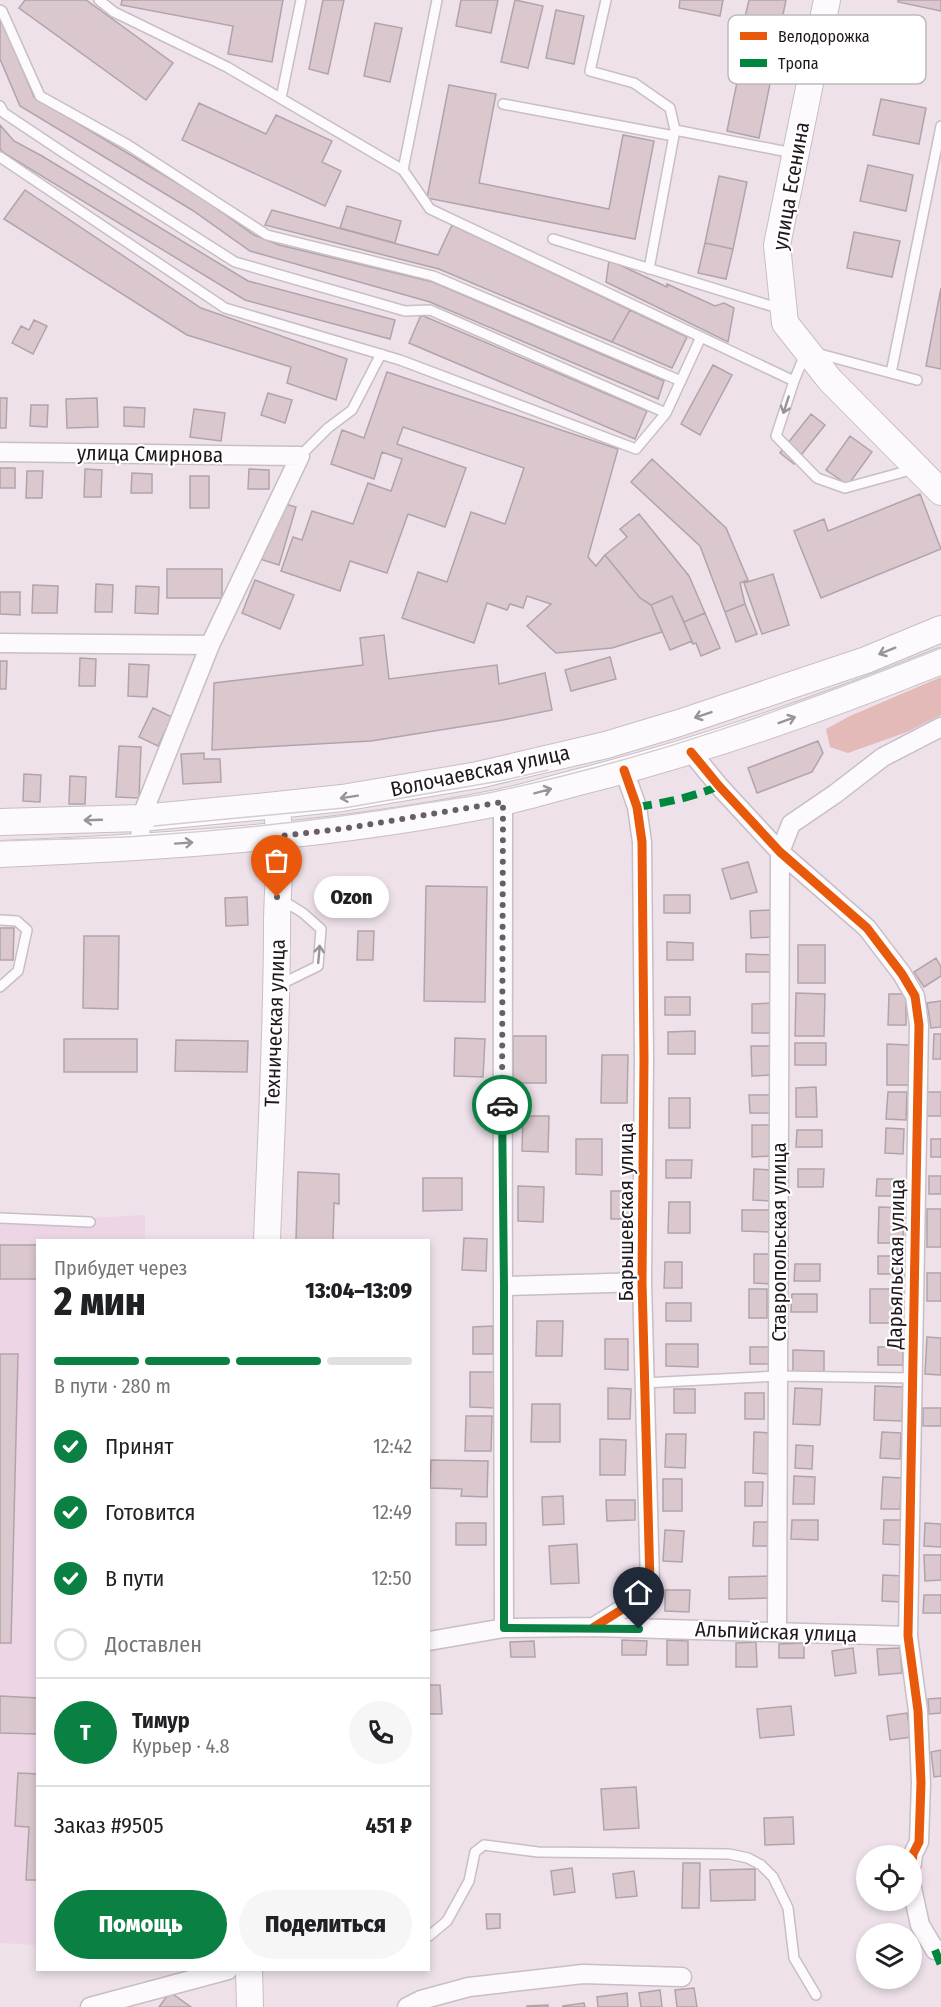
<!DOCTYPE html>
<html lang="ru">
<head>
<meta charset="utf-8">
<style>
	body { margin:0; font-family:"Fira Sans Condensed",sans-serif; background:#f6f6f6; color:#202124; height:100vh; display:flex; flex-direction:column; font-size:22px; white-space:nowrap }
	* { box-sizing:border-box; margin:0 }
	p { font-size:20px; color:#757577 }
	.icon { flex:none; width:33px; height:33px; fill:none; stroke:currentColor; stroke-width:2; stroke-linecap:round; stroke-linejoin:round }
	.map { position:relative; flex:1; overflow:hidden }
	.panel { position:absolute; left:36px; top:1239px; width:394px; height:732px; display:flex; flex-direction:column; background:#fff; border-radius:0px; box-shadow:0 3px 9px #0003 }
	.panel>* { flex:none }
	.tools { position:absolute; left:856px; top:1845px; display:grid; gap:12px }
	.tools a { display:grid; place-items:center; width:66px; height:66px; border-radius:50%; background:#fff; box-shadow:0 3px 9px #0003; font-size:30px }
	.pin { position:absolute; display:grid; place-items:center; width:51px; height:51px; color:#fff; margin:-62px -26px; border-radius:50% 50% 50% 0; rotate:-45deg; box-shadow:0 0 6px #0007 }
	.pin .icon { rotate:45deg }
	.courier { position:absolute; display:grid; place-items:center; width:60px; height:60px; margin:-30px; border:4px solid #0b8043; border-radius:50%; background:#fff; color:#222; box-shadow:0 2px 8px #0007 }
	.bubble { position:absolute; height:42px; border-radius:21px; background:#fff; box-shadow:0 3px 9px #0003; font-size:20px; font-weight:800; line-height:42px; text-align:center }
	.headline em { font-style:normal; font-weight:800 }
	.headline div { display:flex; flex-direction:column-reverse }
	.headline { display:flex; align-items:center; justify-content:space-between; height:102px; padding:0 18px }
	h1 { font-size:39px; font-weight:800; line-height:45px }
	.bar { display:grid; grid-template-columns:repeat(4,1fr); gap:9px 6px; align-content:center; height:72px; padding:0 18px }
	.bar i { height:8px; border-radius:4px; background:#e0e0e0 }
	.bar .active { background:#0b8043 }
	.bar p { grid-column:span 4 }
	.line { display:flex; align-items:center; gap:15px; padding:0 18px; border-top:2px solid #e0e0e0 }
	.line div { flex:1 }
	.round { display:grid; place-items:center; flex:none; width:63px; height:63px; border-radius:32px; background:#f6f6f6 }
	ol { padding:0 18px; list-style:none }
	li { display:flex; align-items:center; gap:18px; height:66px }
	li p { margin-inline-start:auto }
	li .icon { padding:6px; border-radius:50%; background:#0b8043; color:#fff; stroke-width:4 }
	li:last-child { color:#757577 }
	li i { width:33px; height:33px; border:3px solid #e0e0e0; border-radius:50% }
	.action { display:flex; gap:12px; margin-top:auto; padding:12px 18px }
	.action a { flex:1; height:69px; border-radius:36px; background:#0b8043; color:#fff; font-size:24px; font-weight:800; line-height:69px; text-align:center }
	.action a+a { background:#f6f6f6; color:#202124 }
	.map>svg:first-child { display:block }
	.built { fill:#edd5e6 }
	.forest { fill:#e3bab8 }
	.building { fill:#dac8ce; stroke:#b0a4aa; stroke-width:1.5 }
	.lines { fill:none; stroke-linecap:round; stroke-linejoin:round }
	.lane-casing { stroke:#c8bec5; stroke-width:12 }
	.street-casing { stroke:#c8bec5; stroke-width:21 }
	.secondary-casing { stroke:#c8bec5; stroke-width:28 }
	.lane { stroke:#fcfafc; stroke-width:9 }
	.street { stroke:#fcfafc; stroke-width:18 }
	.secondary { stroke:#fcfafc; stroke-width:26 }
	.tram { stroke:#d2cdd0; stroke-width:1.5 }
	.quiet { stroke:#00873e; stroke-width:8; stroke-dasharray:15 8; stroke-linecap:butt }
	.cycleway-casing { stroke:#fff; stroke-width:13 }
	.cycleway { stroke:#e8590c; stroke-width:9 }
	.oneway { stroke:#999498 }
	.done { stroke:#695e65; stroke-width:6; stroke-dasharray:0 10.8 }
	.route { stroke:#0b8043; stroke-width:8 }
	.labels { text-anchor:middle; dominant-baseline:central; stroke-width:4.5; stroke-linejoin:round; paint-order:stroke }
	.street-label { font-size:21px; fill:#21181e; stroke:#fff }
	.key { fill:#fff; stroke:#bcbabc; stroke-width:1.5 }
	.key-label { font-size:16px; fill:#21181e }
</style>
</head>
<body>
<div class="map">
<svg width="941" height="2007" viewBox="0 0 941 2007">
	<rect width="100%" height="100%" fill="#eee1ea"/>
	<path class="built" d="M145 1215V1240H38L37 1945 0 1943V1223Z"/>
	<path class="forest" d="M941 677V715L907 732 848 753 830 747 826 729 850 716Z"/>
	<path class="building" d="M25 0H86L173 63 146 100 19 8Z
		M122 0H283L272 62 228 54 233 26 121 5Z
		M323 0H344L328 74 309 69Z
		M461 0H498L491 33 456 26Z
		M515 0 543 6 528 68 501 62Z
		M680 0H723L720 16 679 8Z
		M749 0H786L781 24 745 17Z
		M898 0H941V11L898 2Z
		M556 10 584 16 574 64 546 58Z
		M0 15 34 97 202 198 254 235 279 245 433 282 664 381 658 399 430 302 250 251 192 210 20 106 0 59Z
		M375 23 402 28 390 82 364 76Z
		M743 53 775 59 759 138 727 131Z
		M449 85 496 94 479 183 609 209 623 135 654 141 635 239 427 198Z
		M881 99 926 108 919 144 873 135Z
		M199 103 266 134 276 115 332 141 322 162 341 171 325 206 182 140Z
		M0 125 14 141 42 156 248 281 395 320 390 339 245 300 4 153 0 149Z
		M868 165 913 175 906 211 860 201Z
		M719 176 747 182 733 249 705 243Z
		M25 190 201 308 347 359 336 400 287 383 291 367 187 335 4 219Z
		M347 206 401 221 395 243 340 228Z
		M272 210 438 255 452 225 630 310 612 342 439 269 265 225Z
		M854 232 900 241 892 277 847 268Z
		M705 243 733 249 726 279 698 273Z
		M609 260 667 287V284L715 306 724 303 734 308 728 342 606 282Z
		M941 288V369L926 366Z
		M630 310 687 337 672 368 612 342Z
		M421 315 647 411 635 439 409 343Z
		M34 320 47 326 33 354 12 343 21 326 29 330Z
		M713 365 732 375 700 435 681 424Z
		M387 372 618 449 588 557 596 566 605 555 640 598 651 605 662 632 612 648 556 653 527 626 551 604 527 596 523 608 510 604 507 610 487 603 474 643 402 618 418 572 447 582 471 512 505 524 524 468 403 427 397 444 466 468 445 527 408 514 387 573 350 561 340 591 281 571 293 537 302 540 312 511 353 524 368 483 391 491 402 459 382 452 374 479 331 464 342 430 364 438Z
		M268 393 292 400 285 423 261 415Z
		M0 398H7L6 428H0Z
		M97 398 98 427 67 428 66 399Z
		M31 405H48L47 427 30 426Z
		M124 407 145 408 144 427 124 426Z
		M194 409 225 413 221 441 190 437Z
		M811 414 825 425 794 464 780 453Z
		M850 436 872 452 848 485 826 470Z
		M652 459 726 528 748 580 740 583 745 604 725 612 700 546 631 482Z
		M0 468H15V488H0Z
		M85 469 102 470 101 497H84Z
		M249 469 269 470V489H248Z
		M27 471H43L42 498H26Z
		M132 473 152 474V493H131Z
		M190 476H209V508H190Z
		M920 494 941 549 821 598 794 531 824 519 828 531Z
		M278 502 296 507 279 565 260 559Z
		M639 514 689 576 705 613 684 622 672 596 651 605 640 598 605 555 627 537 620 529Z
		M167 569H222V598H167Z
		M773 574 789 625 762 634 744 583Z
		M255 580 294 595 280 629 242 613Z
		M96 584 113 585 112 612H95Z
		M33 585 58 586 57 613H32Z
		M136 586 159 587 158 614 135 613Z
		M0 592H20V615L0 614Z
		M672 596 692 641 670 650 651 605Z
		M745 604 757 634 736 642 725 612Z
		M705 613 720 648 701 656 696 643 693 644 684 622Z
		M384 635 389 679 497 665 499 684 545 673 552 710 503 720 371 741 212 750 214 683 363 665 360 638Z
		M610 657 616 679 571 691 565 670Z
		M80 658 96 659 95 686H79Z
		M0 661H7L6 689H0Z
		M129 664 149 665 147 697 128 696Z
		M153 708 172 717 158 746 139 737Z
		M818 741 823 753 812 772 757 793 748 768Z
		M119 746 141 747 139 798 116 797Z
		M204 753V759H220L221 782 183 784 181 754Z
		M24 774 41 775 40 802 23 801Z
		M70 776 86 777 85 804H69Z
		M748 862 757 892 731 899 722 869Z
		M426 886 487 887 485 1002 424 1001Z
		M664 895H690V913H664Z
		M247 897 248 925 226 926 225 898Z
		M770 910 771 937 751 938 750 911Z
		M0 928H14L13 960H0Z
		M358 931H374L373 960H357Z
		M84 936H119L118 1009 83 1008Z
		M667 942 693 943V960H667Z
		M798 945H825V983H798Z
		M746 954 772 955V972H746Z
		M936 958 941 967V976L924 987 914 972Z
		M796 993 825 994 824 1036H795Z
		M889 994H906V1025H888Z
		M665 997H690V1015H665Z
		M941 1001V1027L931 1028 927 1003Z
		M772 1003 773 1033H752V1004Z
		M695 1031V1054H668V1032Z
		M934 1034H941V1059H933Z
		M513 1036H546V1083H513Z
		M455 1038 485 1039 483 1077 454 1076Z
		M64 1039H137V1072H64Z
		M176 1040 248 1041 247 1072 175 1071Z
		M795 1043H826V1065H795Z
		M887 1044 909 1045V1085H887Z
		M751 1046H772L773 1075 752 1076Z
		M602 1055H628L627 1103H601Z
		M816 1087 817 1117H796V1088Z
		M888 1092H907L906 1120 886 1119Z
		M927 1092H941V1116H926Z
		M749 1095H775V1113H750Z
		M669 1098H690V1128H669Z
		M523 1116H549L548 1152 522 1151Z
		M752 1125H771V1156L752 1157Z
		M886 1128 904 1129 903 1154 885 1153Z
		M797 1130H822V1147H796Z
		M576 1139H602V1175L576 1174Z
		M931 1139H941V1157H931Z
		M666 1160H692L691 1178H666Z
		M754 1169 773 1170 772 1201 753 1200Z
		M798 1169H824L823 1187H798Z
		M298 1172 339 1174V1204L334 1203 333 1240H337H296Z
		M929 1176H941V1194H929Z
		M423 1178H462V1210L423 1211Z
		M877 1179H902V1196H876Z
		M518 1186 544 1187 543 1222 518 1221Z
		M611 1191H632L631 1219H611Z
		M669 1202H690V1233H668Z
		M879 1207 904 1208 903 1243H878Z
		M927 1209H941V1247H927Z
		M742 1210H773V1232L742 1231Z
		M464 1238 487 1239 486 1271 462 1270Z
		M0 1245H38V1279H0Z
		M754 1254H772V1284L754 1283Z
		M878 1256H903V1274H878Z
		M665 1262H682V1288H664Z
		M795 1264H820V1281H794Z
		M927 1273H941V1301H927Z
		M749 1289H767V1318H749Z
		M870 1289H892V1301H902L901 1323H870Z
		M792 1294H817V1312H791Z
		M666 1303H691V1321H666Z
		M537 1321H563L562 1356H536Z
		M493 1326V1354H473V1327Z
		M927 1337 941 1338V1375L925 1374Z
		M605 1339H628V1370L605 1369Z
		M666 1344H698V1367L666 1366Z
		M750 1347H771V1364H750Z
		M878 1347H903V1365H878Z
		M793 1350 824 1351V1372H793Z
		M0 1354H18L11 1643H0Z
		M470 1372H496V1408L470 1407Z
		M875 1386 903 1387 902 1421 874 1420Z
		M608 1388 631 1389 630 1419H608Z
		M795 1388 822 1389 820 1425 793 1424Z
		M674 1389H695V1413H674Z
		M745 1393H764V1419H745Z
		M532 1404H560V1442H531Z
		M923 1408H941V1426H923Z
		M466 1416H492L491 1451H465Z
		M754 1432 772 1433 771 1474 753 1473Z
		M882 1432 901 1433 900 1459 880 1458Z
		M666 1434H686L685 1468 665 1467Z
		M600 1439 626 1440 625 1475H600Z
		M796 1445 813 1446 812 1469 795 1468Z
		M431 1460 488 1461 487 1497 461 1496 462 1489 430 1488Z
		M794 1476 815 1477 814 1504H793Z
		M883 1477 902 1478 900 1509H881Z
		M663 1479H682V1511H663Z
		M745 1482H763L762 1506H745Z
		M563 1496 564 1524 543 1525 542 1497Z
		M606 1500H635V1520L607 1521Z
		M792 1520H818V1540L791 1539Z
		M884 1520H902L901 1545 883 1544Z
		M754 1522H771V1546H753Z
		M456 1523H486V1545H456Z
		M925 1523 941 1524V1547L924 1546Z
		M665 1530 684 1531 682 1562 663 1561Z
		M577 1544 579 1583 551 1584 549 1546Z
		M924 1555H941V1580L925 1581Z
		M883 1575 903 1576 902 1602 882 1601Z
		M771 1576V1598L729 1599V1577Z
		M665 1590H690L689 1612 665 1611Z
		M924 1595H941V1613H923Z
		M622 1640 647 1641 646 1655H622Z
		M667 1640 688 1641V1665H667Z
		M534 1641 535 1657H511L510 1642Z
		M756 1642 757 1667H736V1643Z
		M804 1643V1658H779V1644Z
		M853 1648 856 1673 835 1676 832 1651Z
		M900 1648 902 1673 879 1675 877 1649Z
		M429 1685H440L442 1714H429Z
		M0 1696 38 1698V1734L0 1733Z
		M941 1698V1713L929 1714 928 1699Z
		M791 1706 794 1735 760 1738 757 1709Z
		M907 1713 911 1737 890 1740 887 1716Z
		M941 1750V1776L934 1777 931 1752Z
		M18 1773 38 1774V1880H26L29 1827 15 1826Z
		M636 1787 639 1828 604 1830 601 1789Z
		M793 1817 794 1844 765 1845 764 1818Z
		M683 1863H700L699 1908H682Z
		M572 1868 575 1892 554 1895 551 1871Z
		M755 1869V1900L711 1901 710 1870Z
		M634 1871 637 1896 616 1898 613 1874Z
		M486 1914H500V1928L487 1929Z
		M694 1988 697 2007H677L675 1990Z
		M660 1990 662 2007H641L639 1993Z
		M170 1992 191 2007H159Z
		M627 1993 628 2007H598L597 1997Z
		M584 2003 585 2007H563V2006Z
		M548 2005V2007H527V2006Z"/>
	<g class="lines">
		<defs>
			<path id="lane" d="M99 0 114 12 227 67 403 170 430 209 794 381
				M606 0 590 71 634 83 670 108 675 130
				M0 10 2 11 40 96 128 145 267 235 433 276 681 381
				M281 98 301 0
				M503 104 674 136
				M0 106 4 113 70 157 235 262 405 311 430 310 666 413 701 337
				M0 157 225 308 400 360 636 449 666 413
				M403 170 437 0
				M553 239 781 309
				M649 269 675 130 793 153
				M816 353 917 380
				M805 354 794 381 776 436 817 478 845 488 914 469
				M891 373 941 126
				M300 456 328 428 352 410 381 354
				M0 920 17 921 27 930 18 971 0 987
				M279 985 318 966 321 929 303 913 282 900
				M0 1218 90 1222
				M644 1383 778 1376 911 1378
				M429 1936 447 1921 469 1881 475 1852 484 1845 538 1852 729 1854 748 1858 761 1865 773 1877 788 1908 794 1958 816 1995"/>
			<path id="street" d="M0 452 300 456 210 645 141 818 140 847
				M0 643 210 645
				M691 752 719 786 780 852 867 928 902 974 915 996 919 1025 908 1636 918 1711 921 1783 919 1842 913 1854 912 1864
				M503 802C501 1077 504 1353 504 1628
				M504 1286 642 1282
				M594 1627 626 1607 650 1584 642 1282 644 1059 642 842 637 807 624 770
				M777 1632 780 852 791 824 835 794 883 757 941 727
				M429 1641 504 1628 594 1627 908 1636
				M912 1888 920 1925 935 1950H941
				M90 2007 228 1970
				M407 2007 421 2000 469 1987 583 1974 682 1977"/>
			<path id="secondary" d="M827 0 777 245 785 323 830 380 941 492
				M0 822 141 818 277 805 342 798 478 775 606 745 679 723 866 660 941 629
				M0 854C168 847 337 836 502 802 530 796 559 787 587 780 708 749 825 708 941 661
				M267 1240C271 1135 277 1030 277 925 277 890 282 855 278 820
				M249 1970 250 2007"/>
		</defs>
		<use href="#lane" class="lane-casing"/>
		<use href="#street" class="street-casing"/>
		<use href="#secondary" class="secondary-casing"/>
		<use href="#lane" class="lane"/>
		<use href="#street" class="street"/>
		<use href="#secondary" class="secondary"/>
		<path class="tram" d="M154 826 344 808 500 781 548 770
			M0 841C47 839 94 839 141 836 236 830 331 819 426 803 451 799 477 796 502 790 653 758 798 705 941 648"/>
		<path class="quiet" d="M637 807C665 803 693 797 719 786
			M935 1950 941 1965"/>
		<defs>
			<path id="cycleway" d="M691 752 719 786 780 852 867 928 902 974 915 996 919 1025 908 1636 918 1711 921 1783 919 1842 913 1854 912 1864
				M594 1627 626 1607 650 1584 642 1282 644 1059 642 842 637 807 624 770"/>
		</defs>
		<use href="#cycleway" class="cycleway-casing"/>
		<use href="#cycleway" class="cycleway"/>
	</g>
	<defs><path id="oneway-shaft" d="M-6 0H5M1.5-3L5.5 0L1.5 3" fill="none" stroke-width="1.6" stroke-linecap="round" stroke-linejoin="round" transform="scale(1.5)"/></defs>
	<g class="oneway">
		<use href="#oneway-shaft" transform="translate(786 405) rotate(108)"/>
		<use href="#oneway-shaft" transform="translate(887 651) rotate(158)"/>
		<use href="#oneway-shaft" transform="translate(703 715) rotate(161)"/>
		<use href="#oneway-shaft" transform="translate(787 720) rotate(-20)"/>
		<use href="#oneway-shaft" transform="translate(543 791) rotate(-15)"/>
		<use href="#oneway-shaft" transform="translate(349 797) rotate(171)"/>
		<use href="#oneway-shaft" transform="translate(93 820) rotate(178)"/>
		<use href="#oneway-shaft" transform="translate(184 843) rotate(-4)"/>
		<use href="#oneway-shaft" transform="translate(319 954) rotate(-85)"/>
	</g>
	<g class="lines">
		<path class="done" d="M277 897 281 836 348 828 503 802 502 1105"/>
		<path class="route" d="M502 1105 504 1286V1628L639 1629"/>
	</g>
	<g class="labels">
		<g class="street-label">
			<text transform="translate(791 186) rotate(-80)">улица Есенина</text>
			<text transform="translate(150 454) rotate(1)">улица Смирнова</text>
			<text transform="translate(480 771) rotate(-12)">Волочаевская улица</text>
			<text transform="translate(275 1023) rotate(-88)">Техническая улица</text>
			<text transform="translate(626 1212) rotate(-90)">Барышевская улица</text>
			<text transform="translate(779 1242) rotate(-90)">Ставропольская улица</text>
			<text transform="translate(896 1264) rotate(-89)">Дарьяльская улица</text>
			<text transform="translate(776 1632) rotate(2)">Альпийская улица</text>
		</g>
	</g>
	<rect x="728" y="15" width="198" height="69" rx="9" class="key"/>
	<rect x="740" y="32" width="27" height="8" fill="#e8590c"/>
	<rect x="740" y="59" width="27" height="8" fill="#00873e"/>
	<g class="key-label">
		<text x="778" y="42">Велодорожка</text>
		<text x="778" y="69">Тропа</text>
	</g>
</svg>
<div class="tools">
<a><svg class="icon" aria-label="locate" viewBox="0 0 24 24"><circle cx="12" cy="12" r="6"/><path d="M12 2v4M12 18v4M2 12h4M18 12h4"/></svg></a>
<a><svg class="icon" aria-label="layers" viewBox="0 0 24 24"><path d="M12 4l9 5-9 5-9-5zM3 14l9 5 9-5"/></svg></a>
</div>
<div class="pin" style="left:277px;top:897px;background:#ea580c"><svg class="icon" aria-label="bag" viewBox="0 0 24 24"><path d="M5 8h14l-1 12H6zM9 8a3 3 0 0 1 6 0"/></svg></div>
<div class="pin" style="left:639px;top:1629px;background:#1f2937"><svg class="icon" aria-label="home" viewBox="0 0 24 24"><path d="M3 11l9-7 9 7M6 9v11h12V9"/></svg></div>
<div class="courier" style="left:502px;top:1105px"><svg class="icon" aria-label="car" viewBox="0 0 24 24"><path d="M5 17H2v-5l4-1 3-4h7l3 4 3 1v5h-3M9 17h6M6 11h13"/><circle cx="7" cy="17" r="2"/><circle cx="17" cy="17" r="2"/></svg></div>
<div class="bubble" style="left:314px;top:876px;width:75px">Ozon</div>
<section class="panel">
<div class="headline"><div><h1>2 мин</h1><p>Прибудет через</p></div><em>13:04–13:09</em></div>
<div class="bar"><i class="active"></i><i class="active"></i><i class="active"></i><i></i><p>В пути · 280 m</p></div>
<ol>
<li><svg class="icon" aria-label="check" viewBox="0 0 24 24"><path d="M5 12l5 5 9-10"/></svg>Принят<p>12:42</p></li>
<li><svg class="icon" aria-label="check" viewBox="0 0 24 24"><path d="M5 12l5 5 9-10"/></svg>Готовится<p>12:49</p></li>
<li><svg class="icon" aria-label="check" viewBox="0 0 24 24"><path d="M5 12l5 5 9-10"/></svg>В пути<p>12:50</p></li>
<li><i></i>Доставлен</li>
</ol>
<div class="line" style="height:108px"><b class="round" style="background:#0b8043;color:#fff">Т</b><div><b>Тимур</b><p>Курьер · 4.8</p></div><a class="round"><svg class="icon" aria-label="phone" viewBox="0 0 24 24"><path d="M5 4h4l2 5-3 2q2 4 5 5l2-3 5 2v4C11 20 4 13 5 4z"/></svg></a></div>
<div class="line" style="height:78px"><div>Заказ #9505</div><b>451 ₽</b></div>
<div class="action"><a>Помощь</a><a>Поделиться</a></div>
</section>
</div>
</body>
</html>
